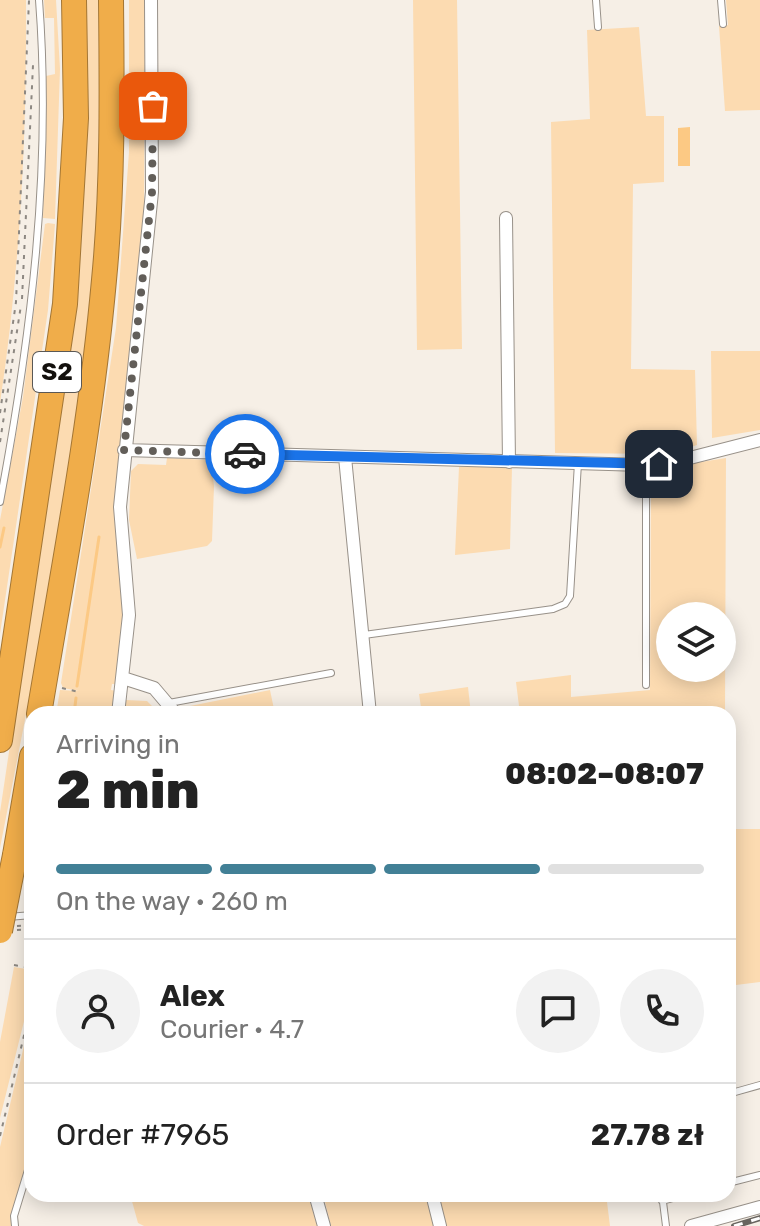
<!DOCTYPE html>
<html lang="en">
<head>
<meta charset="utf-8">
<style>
	body { margin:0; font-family:Rubik,sans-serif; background:#f2f2f2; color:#222; height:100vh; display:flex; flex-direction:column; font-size:30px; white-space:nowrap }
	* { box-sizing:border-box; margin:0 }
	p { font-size:26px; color:#767676 }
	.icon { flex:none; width:44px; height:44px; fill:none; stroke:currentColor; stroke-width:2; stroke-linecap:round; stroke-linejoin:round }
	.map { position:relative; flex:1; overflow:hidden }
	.sheet { position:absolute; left:24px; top:706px; width:712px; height:496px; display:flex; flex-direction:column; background:#fff; border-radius:24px; box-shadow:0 4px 20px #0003 }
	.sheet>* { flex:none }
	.fabs { position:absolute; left:656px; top:602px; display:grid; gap:16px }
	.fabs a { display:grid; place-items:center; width:80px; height:80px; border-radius:50%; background:#fff; box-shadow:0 4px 20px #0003; font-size:40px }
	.pin { position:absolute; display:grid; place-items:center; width:68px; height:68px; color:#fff; margin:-34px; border-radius:16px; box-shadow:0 4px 12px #0006 }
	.courier { position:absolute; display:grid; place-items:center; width:80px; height:80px; margin:-40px; border:6px solid #1a73e8; border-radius:50%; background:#fff; color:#222; box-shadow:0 2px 10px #0007 }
	.head em { font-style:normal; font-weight:800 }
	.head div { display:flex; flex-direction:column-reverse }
	.head { display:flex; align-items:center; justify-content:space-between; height:136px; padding:0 32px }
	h1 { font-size:52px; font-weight:800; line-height:60px }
	.bar { display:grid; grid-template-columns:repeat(4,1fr); gap:12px 8px; align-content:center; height:96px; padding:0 32px }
	.bar i { height:10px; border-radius:6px; background:#e0e0e0 }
	.bar .on { background:#428096 }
	.bar p { grid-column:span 4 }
	.line { display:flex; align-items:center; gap:20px; padding:0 32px; border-top:2px solid #e0e0e0 }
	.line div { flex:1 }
	.round { display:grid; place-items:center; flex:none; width:84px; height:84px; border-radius:42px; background:#f2f2f2 }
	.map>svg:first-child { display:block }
	.green { fill:#fcdbb1; fill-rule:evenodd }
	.water { fill:#fcc984 }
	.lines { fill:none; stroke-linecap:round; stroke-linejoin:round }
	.stream { stroke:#fcc984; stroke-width:3 }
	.service-casing { stroke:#989189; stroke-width:8 }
	.minor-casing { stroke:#989189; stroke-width:14 }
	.motorway-casing { stroke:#a37635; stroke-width:26 }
	.path { stroke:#8d8882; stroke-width:2; stroke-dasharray:4 6; stroke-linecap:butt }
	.service { stroke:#fff; stroke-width:6 }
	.minor { stroke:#fff; stroke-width:12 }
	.motorway { stroke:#f0ad4a; stroke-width:24 }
	.rail-casing { stroke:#68645f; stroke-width:6 }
	.rail { stroke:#fff; stroke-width:3; stroke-dasharray:9; stroke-linecap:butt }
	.motorway-bridge-casing { stroke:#a37635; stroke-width:26; stroke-linecap:butt }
	.motorway-bridge { stroke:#f0ad4a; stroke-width:24 }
	.done { stroke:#625e59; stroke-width:8; stroke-dasharray:0 14.4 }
	.route { stroke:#1a73e8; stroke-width:10 }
	.labels { text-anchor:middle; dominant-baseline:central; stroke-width:6; stroke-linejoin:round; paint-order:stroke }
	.shield { fill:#fff; stroke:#5a5856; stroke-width:2 }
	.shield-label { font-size:24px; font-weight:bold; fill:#13100d }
</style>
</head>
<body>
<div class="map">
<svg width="760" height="1226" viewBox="0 0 760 1226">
	<rect width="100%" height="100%" fill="#f6efe6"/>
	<path class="green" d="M0 0H26C27 135 20 270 0 403Z
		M44 0H56L60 69 55 219 43 218 46 76 55 74 54 18H45Z
		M83 0H101L98 235 88 347 44 622 0 848V812L29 618Z
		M129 0H145L144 219 116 507 125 608 117 684H112L111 690 117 691 114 714H56L60 690 79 691 63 688 61 683 116 328 129 152Z
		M413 0H457L462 349 417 350Z
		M726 0H760V110L725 111 719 26 728 25Z
		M639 27 646 116H664V182L633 184 631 369 695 370 697 445 670 454 555 453 551 122 590 119 587 30Z
		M48 223 55 224 48 310 0 634V520L23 397 45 224Z
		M711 351H760V430L712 438Z
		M167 458 211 460 214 486 212 541 207 546 137 559 129 520 131 471 138 464 166 465Z
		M726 458 725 714H520L516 682 571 675V697L650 690 651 470ZM670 616H722V668H670Z
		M459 467H512L510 549 455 555Z
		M468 687 471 714H422L419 694Z
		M270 690 275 714H182L180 708Z
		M126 700 147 701 160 714H124Z
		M728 829H760V982L728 986Z
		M14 967 32 970V989L0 1118V1042Z
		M32 1012V1149L12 1226H0V1147Z
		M130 1194H308L317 1226H144L138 1223Z
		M323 1194H425L434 1226H331Z
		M438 1194H606L610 1226H446Z"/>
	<path class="water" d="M690 127V166H678V128Z"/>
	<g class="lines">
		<path class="stream" d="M0 547 4 528
			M77 686 99 537
			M74 714 76 698"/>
		<defs>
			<path id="service" d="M596 0 598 27
				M721 0 723 24
				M646 465V685
				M0 502C31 336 52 169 39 0
				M364 635 553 609 565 604 570 596 578 463
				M169 703 331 673
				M8 917 32 915
				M728 1094 760 1085
				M728 1183 760 1175
				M662 1194 666 1226
				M662 1201 688 1194
				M15 1226 14 1216 32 1157"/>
			<path id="minor" d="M506 218 509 462
				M124 450 642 465 678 461 760 440
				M345 457 370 714
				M123 678 154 688 176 714
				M118 714 129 615 120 507 152 192 151 0
				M315 1194 324 1226
				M432 1194 440 1226
				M691 1226 760 1207"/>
			<path id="motorway" d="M39 714C63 570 91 426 104 280 113 187 112 93 111 0
				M0 740 65 304 76 118 74 0
				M15 855 32 756"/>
		</defs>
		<use href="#service" class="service-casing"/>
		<use href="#minor" class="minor-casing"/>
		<use href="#motorway" class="motorway-casing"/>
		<path class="path" d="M22 299 33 65
			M0 413 16 302 29 0
			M0 442 21 305
			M62 688 79 692
			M17 926 32 925
			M17 930 32 929
			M14 965 32 968
			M0 1136 32 1002"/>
		<use href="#service" class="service"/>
		<use href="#minor" class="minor"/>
		<use href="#motorway" class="motorway"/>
		<defs>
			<path id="rail" d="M734 1226 760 1218"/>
		</defs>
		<use href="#rail" class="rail-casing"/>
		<use href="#rail" class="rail"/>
		<defs>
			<path id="motorway-bridge" d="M0 931 15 855"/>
		</defs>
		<use href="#motorway-bridge" class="motorway-bridge-casing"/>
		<use href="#motorway-bridge" class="motorway-bridge"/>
	</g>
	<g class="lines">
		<path class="done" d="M153 106 152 192 124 450 245 454"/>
		<path class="route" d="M245 454 659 464"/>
	</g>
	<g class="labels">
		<rect class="shield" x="33" y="352" width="48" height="40" rx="6"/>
		<g class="shield-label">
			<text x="57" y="372">S2</text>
		</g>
	</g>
</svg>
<div class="fabs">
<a><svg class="icon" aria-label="layers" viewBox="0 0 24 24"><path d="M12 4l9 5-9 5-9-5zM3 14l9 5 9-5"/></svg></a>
</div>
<div class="pin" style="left:153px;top:106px;background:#ea580c"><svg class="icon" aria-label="bag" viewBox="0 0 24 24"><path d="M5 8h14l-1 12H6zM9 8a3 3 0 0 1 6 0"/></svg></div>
<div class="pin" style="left:659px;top:464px;background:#1f2937"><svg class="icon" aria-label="home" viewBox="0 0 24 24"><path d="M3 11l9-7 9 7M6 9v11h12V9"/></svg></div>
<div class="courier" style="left:245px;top:454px"><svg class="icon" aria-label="car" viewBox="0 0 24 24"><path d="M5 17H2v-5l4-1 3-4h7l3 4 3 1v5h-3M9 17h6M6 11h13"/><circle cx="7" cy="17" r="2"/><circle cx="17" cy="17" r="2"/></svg></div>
<section class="sheet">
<div class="head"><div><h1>2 min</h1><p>Arriving in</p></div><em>08:02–08:07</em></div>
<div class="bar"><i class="on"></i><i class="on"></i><i class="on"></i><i></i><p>On the way · 260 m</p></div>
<div class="line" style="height:144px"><a class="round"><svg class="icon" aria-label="person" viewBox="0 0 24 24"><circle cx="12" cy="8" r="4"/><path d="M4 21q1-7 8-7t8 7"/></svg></a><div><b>Alex</b><p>Courier · 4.7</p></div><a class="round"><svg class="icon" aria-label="chat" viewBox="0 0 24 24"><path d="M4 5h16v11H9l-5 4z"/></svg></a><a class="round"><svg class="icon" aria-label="phone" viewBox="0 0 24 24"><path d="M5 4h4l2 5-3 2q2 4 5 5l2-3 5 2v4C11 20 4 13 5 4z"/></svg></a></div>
<div class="line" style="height:104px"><div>Order #7965</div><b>27.78 zł</b></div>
</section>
</div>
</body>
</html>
